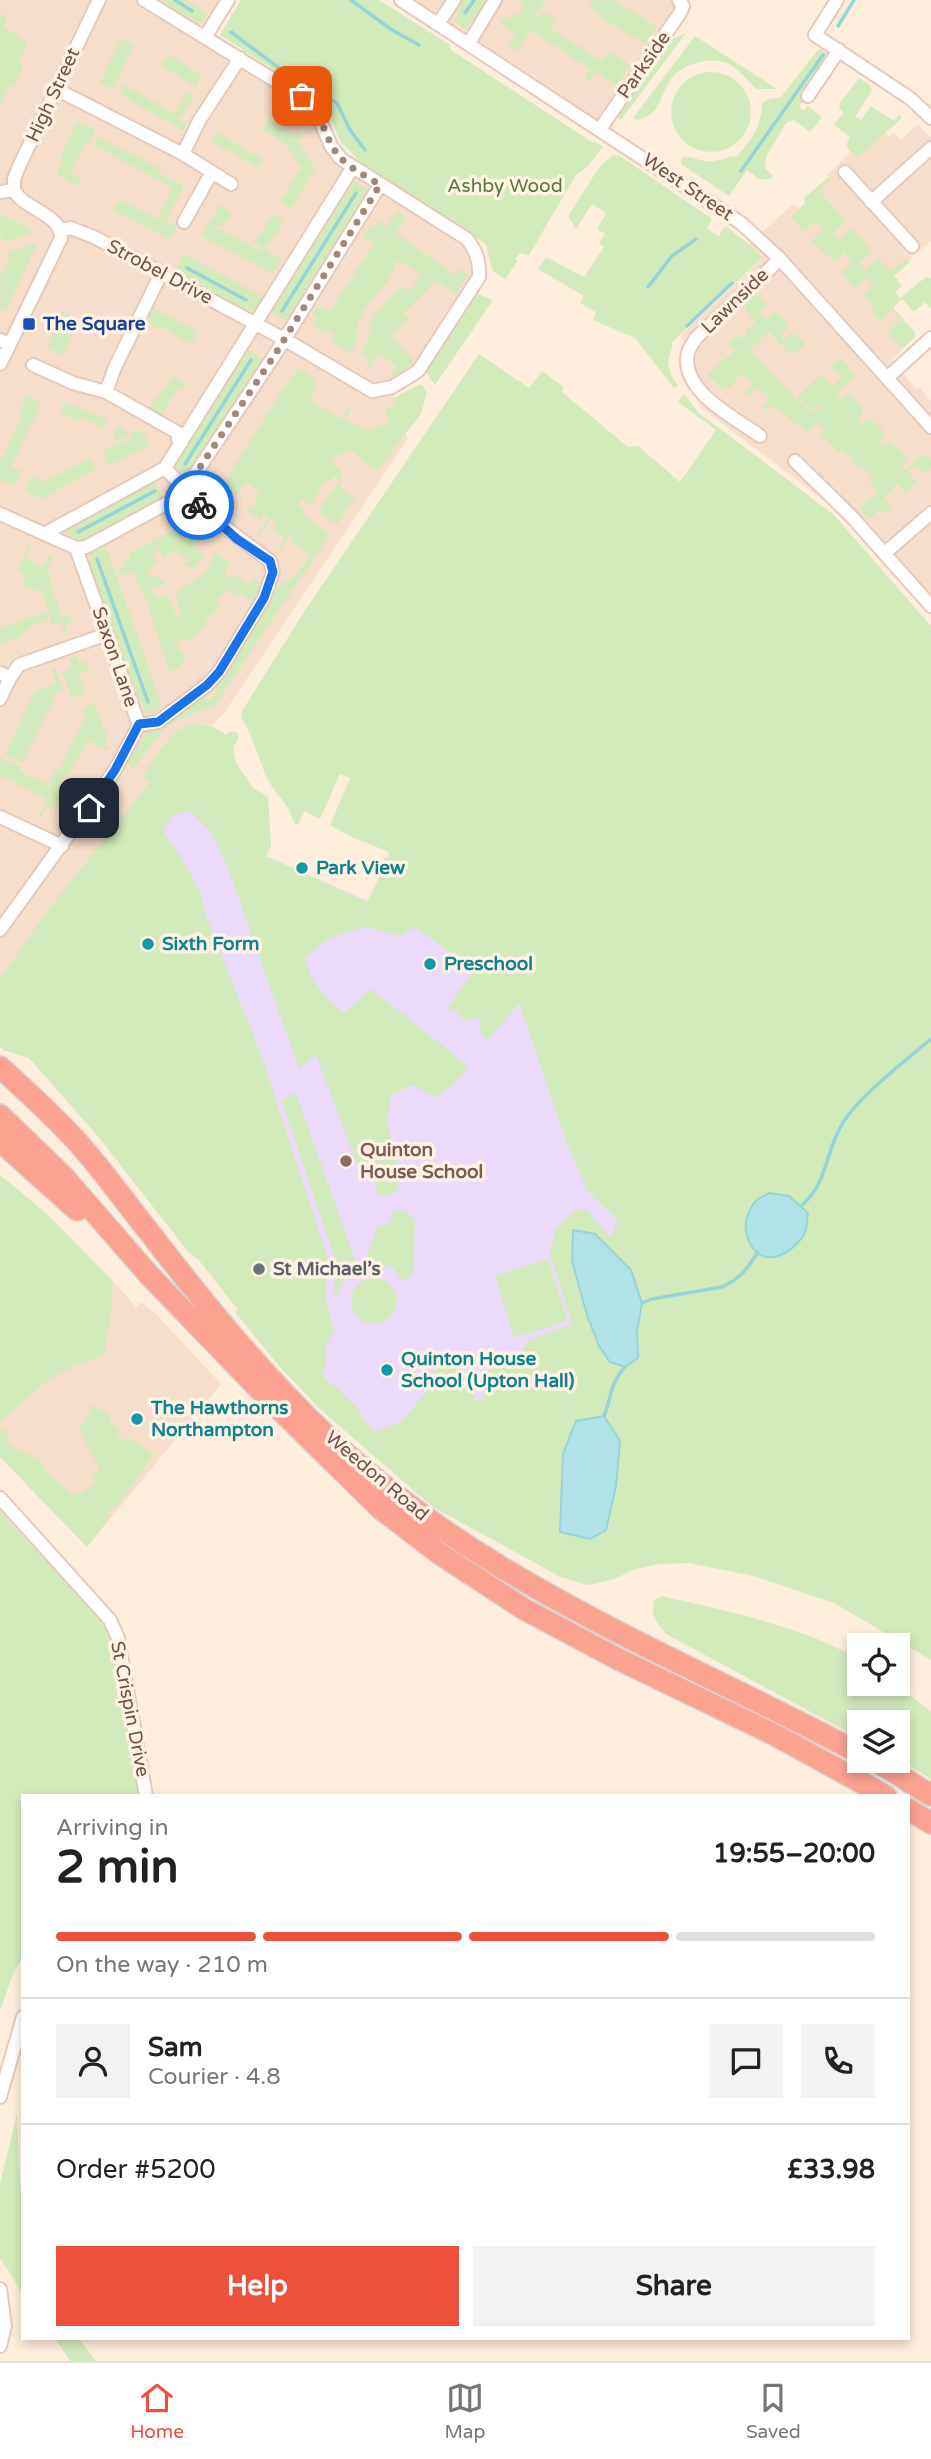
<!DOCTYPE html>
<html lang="en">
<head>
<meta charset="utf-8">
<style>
	body { margin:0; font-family:"Varela Round",sans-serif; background:#f2f2f2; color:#222; height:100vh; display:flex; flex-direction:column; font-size:26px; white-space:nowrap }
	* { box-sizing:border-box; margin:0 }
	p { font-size:23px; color:#767676 }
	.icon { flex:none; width:38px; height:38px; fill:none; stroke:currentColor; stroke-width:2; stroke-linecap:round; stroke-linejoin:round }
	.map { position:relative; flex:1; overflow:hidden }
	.drawer { position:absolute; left:21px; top:1794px; width:889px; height:546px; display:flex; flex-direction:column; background:#fff; border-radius:0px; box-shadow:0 4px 10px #0003 }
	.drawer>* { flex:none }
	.buttons { position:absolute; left:847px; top:1633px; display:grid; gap:14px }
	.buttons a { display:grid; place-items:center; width:63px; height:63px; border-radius:0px; background:#fff; box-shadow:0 4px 10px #0003; font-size:35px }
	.pin { position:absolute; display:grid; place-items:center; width:60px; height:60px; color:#fff; margin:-30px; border-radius:14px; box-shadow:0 4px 10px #0006 }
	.courier { position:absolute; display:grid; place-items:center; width:70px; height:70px; margin:-35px; border:5px solid #1a73e8; border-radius:50%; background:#fff; color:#222; box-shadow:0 2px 9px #0007 }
	.headline em { font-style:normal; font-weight:700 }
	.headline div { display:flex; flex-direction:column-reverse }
	.headline { display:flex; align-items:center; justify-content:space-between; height:119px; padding:0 35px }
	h1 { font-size:46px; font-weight:700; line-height:52px }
	.bar { display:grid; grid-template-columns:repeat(4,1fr); gap:10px 7px; align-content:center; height:84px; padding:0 35px }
	.bar i { height:9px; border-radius:5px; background:#e0e0e0 }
	.bar .on { background:#ed513c }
	.bar p { grid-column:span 4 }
	.line { display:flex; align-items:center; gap:18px; padding:0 35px; border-top:2px solid #e0e0e0 }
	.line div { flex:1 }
	.round { display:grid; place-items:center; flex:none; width:74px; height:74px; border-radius:0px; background:#f2f2f2 }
	.cta { display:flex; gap:14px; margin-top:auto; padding:14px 35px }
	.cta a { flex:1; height:80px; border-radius:0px; background:#ed513c; color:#fff; font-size:28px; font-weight:700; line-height:80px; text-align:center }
	.cta a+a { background:#f2f2f2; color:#222 }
	.dock { display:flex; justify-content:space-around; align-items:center; height:98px; border-top:2px solid #e0e0e0; background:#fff; font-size:19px; color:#767676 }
	.dock a { display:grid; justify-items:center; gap:4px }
	.dock .on { color:#ed513c }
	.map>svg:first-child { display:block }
	.residential { fill:#f5decb }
	.education { fill:#ebdaf9 }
	.green { fill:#d3eabc; fill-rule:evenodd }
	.water { fill:#b2e4e7; stroke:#98d5d9; stroke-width:2 }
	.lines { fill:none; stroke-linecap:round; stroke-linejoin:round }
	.stream { stroke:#98d5d9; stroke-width:3.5 }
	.street-casing { stroke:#e3cabc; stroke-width:16 }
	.highway-casing { stroke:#dbd2cf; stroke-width:24 }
	.street { stroke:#fff; stroke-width:12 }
	.highway { stroke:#fba290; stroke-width:21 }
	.done { stroke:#a3887a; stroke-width:7; stroke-dasharray:0 12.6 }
	.route { stroke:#1a73e8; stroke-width:9 }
	.transit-dot { fill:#1a4fb4; stroke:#fff2e4; stroke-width:2.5 }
	.culture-dot { fill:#0f9aa8; stroke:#fff2e4; stroke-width:2.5 }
	.education-dot { fill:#8d6e63; stroke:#fff2e4; stroke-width:2.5 }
	.worship-dot { fill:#6b7280; stroke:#fff2e4; stroke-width:2.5 }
	.labels { text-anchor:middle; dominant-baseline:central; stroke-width:7; stroke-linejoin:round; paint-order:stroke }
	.street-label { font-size:19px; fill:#735145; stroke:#fff2e4 }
	.park-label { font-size:19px; fill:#55793d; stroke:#fff2e4 }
	.transit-label { font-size:19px; font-weight:bold; fill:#164399; stroke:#fff2e4; text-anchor:start }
	.culture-label { font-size:19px; font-weight:bold; fill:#0d838f; stroke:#fff2e4; text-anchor:start }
	.education-label { font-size:19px; font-weight:bold; fill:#785e54; stroke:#fff2e4; text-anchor:start }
	.worship-label { font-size:19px; font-weight:bold; fill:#5b616d; stroke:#fff2e4; text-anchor:start }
</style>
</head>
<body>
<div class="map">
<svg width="931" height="2361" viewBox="0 0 931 2361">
	<rect width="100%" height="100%" fill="#fdeddd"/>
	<path class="residential" d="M0 0H228L205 37 301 96 331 146 467 239 480 264 418 371 392 387 402 428 408 438 224 713 212 726 201 723 51 906 0 978Z
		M401 0H679L683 6 600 129Z
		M918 124 931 138V241L879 286 901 300 893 308 915 333V337L892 359 916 389 919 387 931 401V615L843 515 702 408 684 379 680 367 679 356 683 342 681 335 762 259 749 244 793 204 799 209 805 203 804 198 829 177 827 175 851 152 846 145 874 142 886 133 889 137 894 133 901 140Z
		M113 1281 136 1307 141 1302 154 1312 221 1384 87 1547 0 1457V1403Z"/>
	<path class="education" d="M212 726 226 735 231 731 237 733 239 737 233 748 236 763 253 788 268 797 271 846 266 856 427 927 420 930 519 1003 567 1144 588 1191 618 1220 689 1563 658 1564 635 1569 614 1579 588 1585 561 1577 433 1507 320 1409 281 1368 235 1312 298 1280 190 1254 97 1135 29 1058 4 1050 0 1046V978L51 906 146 787Z"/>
	<path class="green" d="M165 0H186L207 13 201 23 190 18 188 21 163 5Z
		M241 0H379L450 45 451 50 592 142 594 141 603 147 587 167 576 175 529 255 520 253 515 259 518 261 505 279 492 270 486 244 366 168 340 141 328 111 316 97 220 35Z
		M462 0H489L476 20 473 18 465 29 454 20 460 11 457 8Z
		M521 0H545L534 18 537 20 542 11 555 19 550 28 600 60 603 62 609 52 630 65 616 85 596 72 589 82 585 79 590 69 530 30 517 51 508 45 515 34 500 23 504 18 509 21 514 13 518 16 524 7 519 3Z
		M593 0H614L657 27 645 44 599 17 601 14 589 6Z
		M0 13 7 17 3 27 28 42 19 61 24 64 13 87 9 86 0 104Z
		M686 33 621 120 614 115 668 41Z
		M695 36 777 89H756C748 81 738 68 727 63 709 56 682 64 671 79 658 98 662 113 638 120L633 118Z
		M121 39 134 45 113 89 100 83Z
		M820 49 830 56 801 96 803 100 799 107 804 111 808 106 822 117 810 132 794 120 786 123 766 157 765 168 773 176 771 179H759L747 170 729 196 681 164 682 158C691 155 696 160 705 161 715 162 724 159 733 156L736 157C751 141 761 127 762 104L766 100 781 97 816 52Z
		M169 55 202 76 196 87 162 66Z
		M671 112a40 40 0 1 1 80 0a40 40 0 1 1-80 0Z
		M859 78 870 85 872 90 855 117 861 120 871 106 894 121 899 114 902 118 857 159 846 145 850 137 834 125 844 112 839 108 840 103Z
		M124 85 174 113 187 93 193 97 179 120 186 125 183 131 120 94Z
		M269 118 295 136 298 131 303 137 298 140 315 169 291 209 280 202 302 166 295 161 287 145 262 129Z
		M77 121 96 130 90 143 87 142 72 170 64 169 81 178 77 186 57 175 63 159 60 157Z
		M217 132 263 160 258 168 212 141Z
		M98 137 159 168 158 172 184 186 166 220 177 227 170 240 113 210 120 199 164 222 158 216 173 188 94 145Z
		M613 155 620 156 712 219 707 229 719 236 725 226 749 244 762 258 671 343 673 346C665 361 668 372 678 386L674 388 635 338 593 320 596 312 580 303 584 296 538 269 546 257 584 277 604 247 599 243 605 234 597 229 606 213 592 204 576 229 568 216 600 166Z
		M829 177 831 179 819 191 846 221 833 233 838 240 852 228 872 251 860 263 865 270 878 258 891 271 904 260 906 262 909 259 910 262 894 276 902 286 895 292 900 298 926 277 931 278V308L925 302 914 312 902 299 893 307 915 333V337L902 349 887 332 901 320 891 310 880 321 870 310 874 307 864 295 873 286 866 278 855 289 841 272 853 262 844 252 835 262 811 241 823 229 815 221 804 231 791 217 805 203 804 198Z
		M352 180 370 191 289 323 270 311Z
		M220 205 232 213 223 227 218 225 217 228 260 251 262 248 254 242 273 214 284 221 265 249 283 260 273 274 201 236Z
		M397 211 406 217 396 233 455 275 460 269 468 274 455 295 442 284 439 285 435 282 404 313 409 319 391 335 413 361 401 375 391 376 397 366 379 354 370 368 367 366 370 360 361 353 369 337C367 317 389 300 401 286L410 291 421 274 397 260C390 293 352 304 357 342L350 353 331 340 335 335 328 330 325 333 313 325 317 318 312 315 318 306 329 312 374 244 362 236 370 225 374 227 378 221 387 227Z
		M0 214 30 228 32 232 5 242 0 235Z
		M35 243 36 246 7 309 1 311 0 277 6 268 9 252Z
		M184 254 263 297 254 311 245 307 243 310 184 278 185 275 176 269Z
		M756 292 768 305 759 312 765 320 776 311 789 325 781 336 784 340 793 333 806 344 793 354 789 353 769 331 750 350 799 402 814 413 822 407 820 405 814 410 797 397 821 375 832 386 842 378 830 366 842 358 855 375 836 395 840 399 848 392 849 395 863 408V413L857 419 862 424 869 419C875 421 884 430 885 436L879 442 884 447 890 442 908 458 901 466 905 470 923 454 931 458V469L925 474 916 465 908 472 917 482 908 489 909 492 906 494 898 484 884 497 892 507 884 514 879 509 869 520 861 510 862 506 878 492 869 481 872 478 860 464 856 467 852 463 854 460 841 450 838 453 835 450 836 447 824 438 821 440 819 439 825 429 816 423 809 433 771 405 767 411 763 407 770 397 756 387 750 395 745 392 753 383 741 374 729 388 726 387 723 389 707 375 724 358 718 349 727 358 735 351 726 342H730L737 335 742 339 747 334 746 331 756 321 742 305Z
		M476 293 493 300 435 385 425 371Z
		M153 308 198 332 190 344 162 327 160 330 147 322Z
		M63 312 80 320 63 355 47 348Z
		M247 349 263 359 186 477 175 465Z
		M479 354 529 388 542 371 564 387 562 392 628 447 638 446 680 482 716 430 678 402 684 394 699 413 834 515 931 626V1660L834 1603 754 1576 689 1563 658 1564 635 1569 614 1579 588 1585 561 1577 433 1507 320 1409 281 1368 235 1312 238 1310 198 1259 190 1254 97 1135 29 1058 4 1050 0 1046V978L51 906 150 782 142 776C166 744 182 703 226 735L231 731 237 733 239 737 233 748 236 763 253 788 268 797 271 846 266 856 367 902 381 873 385 857 388 858 389 852 352 837 330 825 350 778 340 774 320 819 304 811 298 825 294 823C289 803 277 797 268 780 258 760 254 737 241 718L242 711 304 612ZM190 811 211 832 226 863 299 1069 316 1055 357 1164 375 1181 377 1193 384 1196 395 1193C406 1170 389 1146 388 1123 387 1114 390 1104 391 1095L412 1085 436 1097C447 1091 462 1077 468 1066L371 989 344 1013 332 1003 313 981 305 959 327 939 364 927 401 936 415 927 474 970 447 1008 452 1011 456 1010 459 1012V1016L468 1022 471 1019 476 1018 481 1022 479 1032 487 1041 519 1003 567 1144 588 1192 618 1220 610 1238 587 1209H577L556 1228 550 1254 572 1324 527 1341 522 1352C487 1363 488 1363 483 1400H475C469 1379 467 1365 443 1363L434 1373 428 1390 402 1421 376 1432 365 1422 356 1406 322 1375 326 1362V1346L334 1330 325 1292 329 1262 262 1057 207 919C202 885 183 859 163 831L173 815Z
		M298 368 316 379 313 384 317 387 310 400 341 419 347 409 350 410 345 420 367 430 389 424 385 409 396 406 394 398 418 385H422L427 392 421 414 379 468 373 469 350 449 331 460 341 472 340 488 355 498 337 524 318 512 340 480 334 476 330 481 326 479 310 505 302 500 298 505 305 511 303 514 330 535 215 705 176 721 165 729 132 770 128 761 144 736 149 730 175 718 203 697 210 700 217 692 215 686 278 586 293 578 310 556 290 541 293 536 290 534 280 551 278 549 285 538 273 530 277 523 271 519 259 536 257 535 268 517 264 514 260 520 247 511 249 507H253L260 492 246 482 236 495 229 492 225 497 235 506 229 515 212 502 220 494 210 483 209 479 222 486 286 384 288 385Z
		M173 376 185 384 181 390 178 389 161 416 149 408Z
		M26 395 41 403 11 467 22 472 14 486 0 479V457L2 458 23 414 18 411 25 403 23 401Z
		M64 402 108 420 104 428 80 417 78 421 60 413Z
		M118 426 131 435 135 429 144 434 149 445 109 466 102 451 133 437 131 435 116 441 113 435Z
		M89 458 96 469 41 499 26 492 25 489 31 476 45 482Z
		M153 480 164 499 85 541 84 538 78 541 65 532 76 525 75 522Z
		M169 515H172L180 529 192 522 200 528 196 535 199 538 193 547 204 554 194 570 187 565 183 566 188 559 174 550 164 559 159 550 152 553 158 563 148 569 150 575 158 576 165 584 152 589 156 598 168 594 177 618 182 616 176 599 178 591 206 572 215 553 230 562 224 573 232 579 235 575 249 584 253 578 262 585 252 601 239 593 236 596 228 589 216 601 220 606 204 621 207 624 189 641 183 637 175 644 185 656C183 666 179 668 169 671L144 593 142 594 134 572 120 576 118 569 125 566 123 561 131 557 129 553 176 529Z
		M29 545 31 547 25 558 43 567 49 555 53 557 47 568 51 578 49 579 62 617 70 615 72 621 65 624 68 633 65 634 61 622 52 625 42 590 38 591 22 585 26 576 19 572V566Z
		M106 546 162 706 152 714 146 712 141 701 137 702 88 561 91 559 90 553Z
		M45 612 48 620 29 627 30 630 21 634 22 637 0 644V628Z
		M77 656 79 663 86 660 89 670 79 674 86 693 72 698 62 672 71 669 68 659Z
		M55 668 63 690 52 694 54 699 22 763 5 754 35 691 56 684 51 669Z
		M95 704 107 737 104 744 110 747 108 750 88 741 79 759 77 758 67 776 65 775 57 793 75 802 62 824 58 827 67 809 55 803 51 810 46 808 41 818 39 817 47 799 3 776 0 780V758L21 766 19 771 47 784 52 795 49 782 55 769 59 771 85 717 82 708Z
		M296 1093 355 1260V1269L341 1284 338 1298 334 1290 336 1261 281 1100Z
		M0 1175 46 1213 113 1281 112 1305 104 1355 75 1365 48 1380 1 1421 0 1429 7 1432 9 1445 41 1461 47 1473 74 1496 96 1483 92 1475 100 1469 79 1429 93 1405 112 1416 109 1422 120 1430 117 1436 128 1441 130 1438 154 1454C142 1469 124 1504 107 1512L110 1517 87 1547 0 1457Z
		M392 1211H407L415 1221 413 1275 402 1281 394 1269 366 1258 377 1228 391 1222Z
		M548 1259 568 1321 514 1338 495 1275Z
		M351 1301a23 23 0 1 1 46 0a23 23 0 1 1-46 0Z
		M0 1511 107 1627 111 1636 139 1795 23 1796V1957L14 1972 0 2010Z
		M662 1596C722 1610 807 1627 859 1660V1684H897L931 1712V1779L898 1759V1722H859V1738L666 1634C656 1621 650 1617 654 1600Z
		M17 2114 20 2185 23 2192V2294L0 2258V2184Z
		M55 2338H78L96 2361H70Z"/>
	<path class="water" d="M769 1193 789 1196 808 1213C807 1218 807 1224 806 1229 803 1241 786 1256 773 1257 752 1260 742 1233 747 1217 749 1212 751 1206 755 1202 758 1198 765 1196 769 1193Z
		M573 1230 595 1234 631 1270 642 1303 637 1331 638 1358 625 1367 610 1362 599 1346 587 1315 572 1261Z
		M604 1416 620 1441 616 1486 606 1530 590 1539 560 1532 563 1454 576 1421Z"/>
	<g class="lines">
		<path class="stream" d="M175 0 192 11
			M351 0 392 30 419 45
			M465 13 474 0
			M838 26 854 0
			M231 32 279 68 337 103 350 130 365 150
			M741 171 823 55
			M187 268 246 300
			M648 287 672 256 696 239
			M282 311 356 193
			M687 326 732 283
			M185 464 251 360
			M78 532 155 491
			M97 559 148 702
			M801 1206C830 1181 824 1151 844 1121 861 1095 906 1060 931 1039
			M642 1303 652 1299 722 1287C740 1279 748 1268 758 1252
			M604 1416C612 1396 610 1383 625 1367"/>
		<defs>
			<path id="street" d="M401 0 741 223 780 259 931 427
				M837 0 815 35 911 99 931 118
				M438 24 454 0
				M205 37 228 0
				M469 43 495 0
				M56 89 183 154 231 184
				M808 96 839 50
				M600 129 680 13 683 6 679 0
				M183 154 199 121 240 58
				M845 172 912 246
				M14 190V179L20 164 99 0
				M0 192 14 190C25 211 61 213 61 238L10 344 0 340
				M871 202 931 148
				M184 222 212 172
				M61 230 71 228 94 237 284 339 372 391 392 387 418 371 479 277C480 261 476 251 467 239L341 159 331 146 313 104 144 0
				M0 364 10 344
				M33 365 73 383 106 392 180 434 178 439 182 442
				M887 378 931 338
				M106 392 115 367 161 274
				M760 436C736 418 679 391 688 353 689 348 694 342 696 338L780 259
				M795 461 852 517 931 606
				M0 514 76 548 86 547 171 501 184 491 274 356 380 185
				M44 534 165 468 353 167
				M76 548 139 725
				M885 553 931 513
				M0 673 10 678 0 699
				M10 678 19 665 107 634
				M139 725 158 722 207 685 219 672 264 598 273 572 270 561 211 517 165 468
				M0 817 62 846
				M0 930 115 770 139 725
				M0 1498 110 1620 118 1638 146 1796
				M0 2097 23 2017
				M0 2289 5 2326 0 2346"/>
			<path id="highway" d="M0 1067C24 1089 47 1110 69 1133 99 1164 123 1200 150 1233 206 1306 264 1377 331 1440 484 1584 676 1656 859 1753
				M0 1115 63 1176 149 1275 260 1390 381 1509 440 1554 524 1609 616 1658 777 1736 886 1796
				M0 1141 77 1210
				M874 1760 931 1795
				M908 1809 931 1823"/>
		</defs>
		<use href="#street" class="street-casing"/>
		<use href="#highway" class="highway-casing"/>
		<use href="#street" class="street"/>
		<use href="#highway" class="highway"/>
	</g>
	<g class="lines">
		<path class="done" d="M199 505 184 491 274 356 380 185C368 177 349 168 339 156 323 137 323 111 302 96"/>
		<path class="route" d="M89 808 115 770 139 724 158 722 207 685 219 672 264 598 273 572 270 561 237 539 199 505"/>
	</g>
	<rect class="transit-dot" x="22" y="317" width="14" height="14" rx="3.5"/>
	<g class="culture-dot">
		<circle cx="302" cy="868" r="7"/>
		<circle cx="148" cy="944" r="7"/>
		<circle cx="430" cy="964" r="7"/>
		<circle cx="387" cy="1370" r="7"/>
		<circle cx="137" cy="1419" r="7"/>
	</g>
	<circle class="education-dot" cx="346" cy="1161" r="7"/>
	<circle class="worship-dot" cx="259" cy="1269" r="7"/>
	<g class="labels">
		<g class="street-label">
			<text transform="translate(644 65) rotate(-55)">Parkside</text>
			<text transform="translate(53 95) rotate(-65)">High Street</text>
			<text transform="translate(688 187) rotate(34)">West Street</text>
			<text transform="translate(160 272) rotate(28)">Strobel Drive</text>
			<text transform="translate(735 301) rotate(-44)">Lawnside</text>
			<text transform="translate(115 657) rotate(71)">Saxon Lane</text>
			<text transform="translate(377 1476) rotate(40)">Weedon Road</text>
			<text transform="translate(130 1709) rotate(79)">St Crispin Drive</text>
		</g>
		<g class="park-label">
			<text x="505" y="186">Ashby Wood</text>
		</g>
		<g class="transit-label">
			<text x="43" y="324">The Square</text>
		</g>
		<g class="culture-label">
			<text x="316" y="868">Park View</text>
			<text x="162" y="944">Sixth Form</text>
			<text x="444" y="964">Preschool</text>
			<text x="401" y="1359">Quinton House<tspan x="401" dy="22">School (Upton Hall)</tspan></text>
			<text x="151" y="1408">The Hawthorns<tspan x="151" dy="22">Northampton</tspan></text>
		</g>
		<g class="education-label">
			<text x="360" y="1150">Quinton<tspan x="360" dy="22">House School</tspan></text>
		</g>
		<g class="worship-label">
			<text x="273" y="1269">St Michael’s</text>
		</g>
	</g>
</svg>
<div class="buttons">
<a><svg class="icon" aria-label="locate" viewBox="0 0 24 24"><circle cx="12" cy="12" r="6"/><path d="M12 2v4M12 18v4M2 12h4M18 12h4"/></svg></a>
<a><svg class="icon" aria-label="layers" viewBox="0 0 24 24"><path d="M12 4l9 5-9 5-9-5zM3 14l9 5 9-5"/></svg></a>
</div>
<div class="pin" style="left:302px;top:96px;background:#ea580c"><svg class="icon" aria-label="bag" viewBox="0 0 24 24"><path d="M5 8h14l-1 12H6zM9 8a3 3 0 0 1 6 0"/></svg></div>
<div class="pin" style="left:89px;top:808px;background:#1f2937"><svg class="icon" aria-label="home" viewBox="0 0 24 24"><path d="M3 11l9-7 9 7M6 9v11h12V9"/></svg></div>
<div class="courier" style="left:199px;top:505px"><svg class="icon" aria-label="bike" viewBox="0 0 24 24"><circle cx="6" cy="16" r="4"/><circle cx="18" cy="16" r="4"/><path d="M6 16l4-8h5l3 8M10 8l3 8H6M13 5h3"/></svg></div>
<section class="drawer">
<div class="headline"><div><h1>2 min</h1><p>Arriving in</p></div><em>19:55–20:00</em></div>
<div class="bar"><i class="on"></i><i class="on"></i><i class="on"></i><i></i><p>On the way · 210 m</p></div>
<div class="line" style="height:126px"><a class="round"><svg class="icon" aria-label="person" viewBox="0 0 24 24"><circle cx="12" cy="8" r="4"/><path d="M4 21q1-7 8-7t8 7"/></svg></a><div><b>Sam</b><p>Courier · 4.8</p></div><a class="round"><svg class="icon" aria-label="chat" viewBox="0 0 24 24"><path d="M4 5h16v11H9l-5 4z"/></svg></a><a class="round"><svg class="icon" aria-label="phone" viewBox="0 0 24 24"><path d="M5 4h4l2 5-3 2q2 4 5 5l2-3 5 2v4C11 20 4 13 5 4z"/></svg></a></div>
<div class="line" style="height:91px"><div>Order #5200</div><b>£33.98</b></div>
<div class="cta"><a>Help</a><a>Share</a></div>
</section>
</div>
<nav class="dock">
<a class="on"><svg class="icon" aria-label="home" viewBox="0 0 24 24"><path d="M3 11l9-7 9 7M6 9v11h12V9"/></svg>Home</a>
<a><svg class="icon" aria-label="map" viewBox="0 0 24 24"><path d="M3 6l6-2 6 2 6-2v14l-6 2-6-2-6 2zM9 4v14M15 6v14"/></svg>Map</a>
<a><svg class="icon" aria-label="saved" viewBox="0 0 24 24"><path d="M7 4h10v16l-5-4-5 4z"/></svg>Saved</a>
</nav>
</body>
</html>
